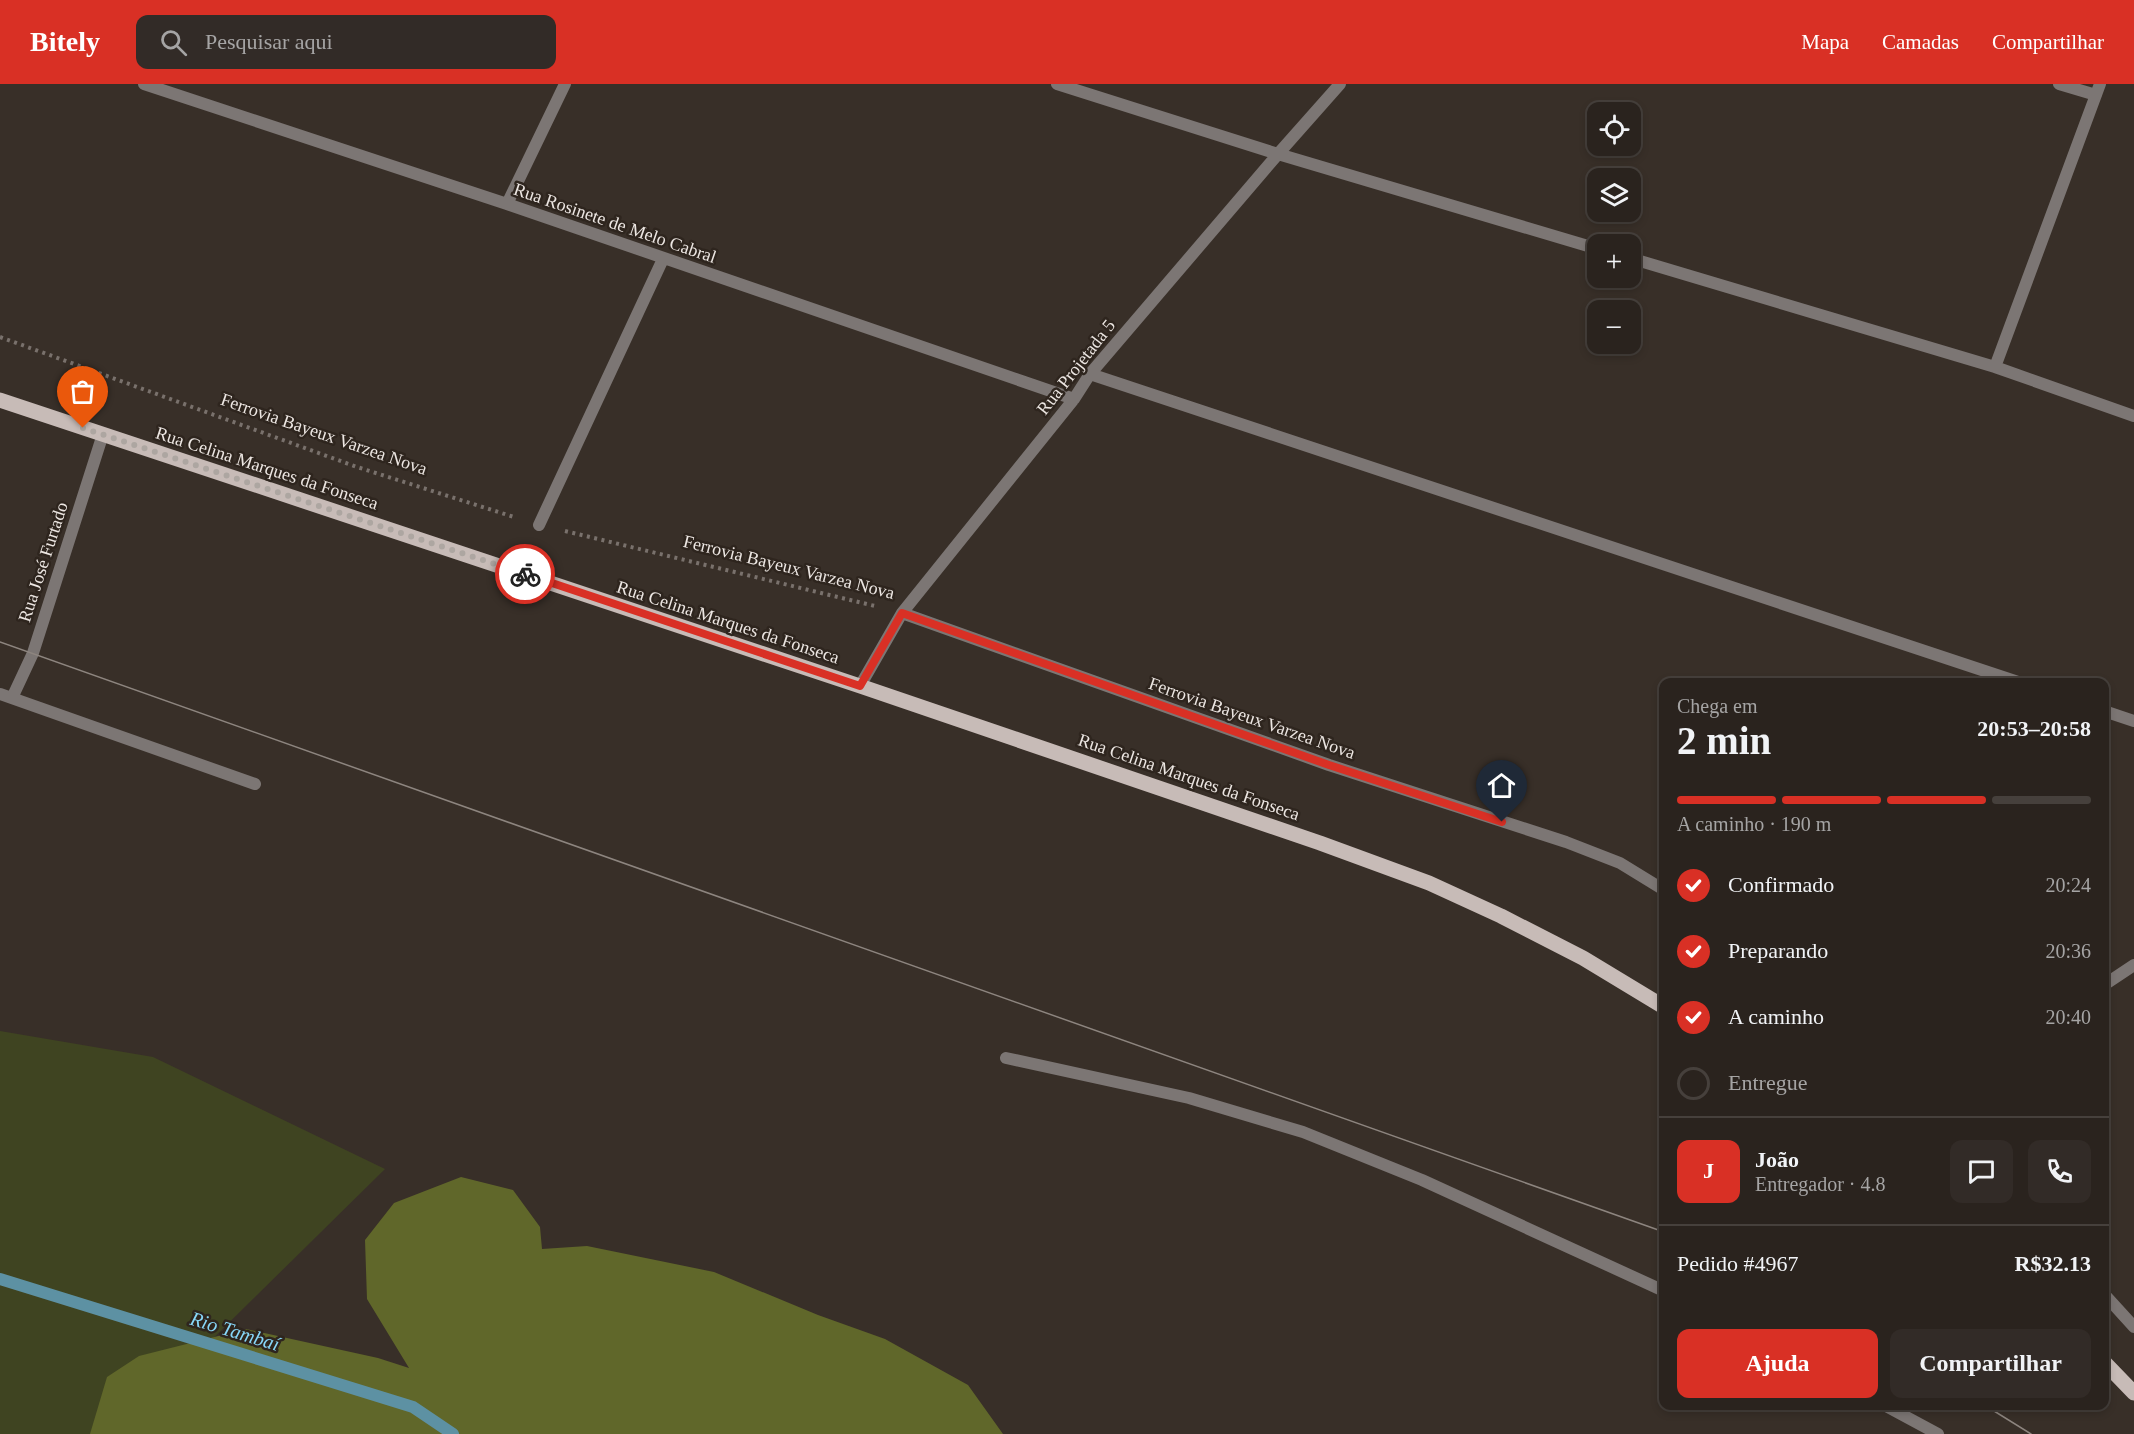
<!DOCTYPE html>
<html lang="pt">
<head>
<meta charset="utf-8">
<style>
	body { margin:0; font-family:Georgia,serif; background:#322b27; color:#f1f3f6; height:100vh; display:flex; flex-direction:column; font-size:22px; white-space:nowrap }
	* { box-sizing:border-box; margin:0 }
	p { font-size:20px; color:#a5a4a4 }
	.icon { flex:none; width:33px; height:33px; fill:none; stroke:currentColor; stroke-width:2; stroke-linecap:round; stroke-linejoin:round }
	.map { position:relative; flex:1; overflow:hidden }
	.drawer { position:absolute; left:1659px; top:594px; width:450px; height:732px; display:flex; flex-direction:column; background:#2a231e; border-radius:12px; box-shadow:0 3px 9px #0003,0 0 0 2px #46403c }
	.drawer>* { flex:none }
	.fabs { position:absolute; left:1587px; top:18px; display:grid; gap:12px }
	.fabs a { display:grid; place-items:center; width:54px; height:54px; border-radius:12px; background:#2a231e; box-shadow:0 3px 9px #0003,0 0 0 2px #46403c; font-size:30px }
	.pin { position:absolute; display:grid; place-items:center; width:51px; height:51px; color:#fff; margin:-62px -26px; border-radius:50% 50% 50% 0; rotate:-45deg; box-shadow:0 0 6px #0007 }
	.pin .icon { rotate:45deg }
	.courier { position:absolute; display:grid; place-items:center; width:60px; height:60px; margin:-30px; border:4px solid #d93025; border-radius:50%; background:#fff; color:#222; box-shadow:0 2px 8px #0007 }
	.summary em { font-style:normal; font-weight:700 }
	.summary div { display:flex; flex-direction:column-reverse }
	.summary { display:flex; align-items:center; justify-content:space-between; height:102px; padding:0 18px }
	h1 { font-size:39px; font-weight:700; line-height:45px }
	.bar { display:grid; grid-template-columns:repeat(4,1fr); gap:9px 6px; align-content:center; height:72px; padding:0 18px }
	.bar i { height:8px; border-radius:4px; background:#46403c }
	.bar .current { background:#d93025 }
	.bar p { grid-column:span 4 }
	.line { display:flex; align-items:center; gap:15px; padding:0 18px; border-top:2px solid #46403c }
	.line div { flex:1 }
	.round { display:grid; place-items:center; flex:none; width:63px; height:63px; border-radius:12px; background:#322b27 }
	ol { padding:0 18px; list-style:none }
	li { display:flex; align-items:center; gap:18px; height:66px }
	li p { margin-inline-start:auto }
	li .icon { padding:6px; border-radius:50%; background:#d93025; color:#fff; stroke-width:4 }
	li:last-child { color:#a5a4a4 }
	li i { width:33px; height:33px; border:3px solid #46403c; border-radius:50% }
	.cta { display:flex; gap:12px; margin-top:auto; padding:12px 18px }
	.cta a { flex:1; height:69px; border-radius:12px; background:#d93025; color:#fff; font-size:24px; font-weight:700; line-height:69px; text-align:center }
	.cta a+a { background:#322b27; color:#f1f3f6 }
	header { display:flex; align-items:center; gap:36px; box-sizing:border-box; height:84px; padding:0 30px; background:#d93025; color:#fff }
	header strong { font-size:28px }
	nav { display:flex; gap:33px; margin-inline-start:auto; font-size:21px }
	.search { width:420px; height:54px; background:#322b27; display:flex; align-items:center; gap:15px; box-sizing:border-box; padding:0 21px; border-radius:12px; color:#a5a4a4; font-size:22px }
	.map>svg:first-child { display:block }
	.green { fill:#3f4421 }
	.forest { fill:#60672a }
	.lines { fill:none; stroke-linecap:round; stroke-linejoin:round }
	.stream { stroke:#5d91a3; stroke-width:12 }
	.path { stroke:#79716c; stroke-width:4; stroke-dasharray:3 4.5; stroke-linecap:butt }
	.street { stroke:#7c7674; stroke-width:12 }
	.primary { stroke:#c7bbb7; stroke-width:15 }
	.tram { stroke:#8d857f; stroke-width:1.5 }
	.done { stroke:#ada6a1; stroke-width:6; stroke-dasharray:0 10.8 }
	.route { stroke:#d93025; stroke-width:8 }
	.labels { text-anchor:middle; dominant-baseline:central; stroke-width:5; stroke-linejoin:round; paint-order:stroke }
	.street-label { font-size:18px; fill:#ece6e2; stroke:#2e251e }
	.water-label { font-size:20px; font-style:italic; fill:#87d6f8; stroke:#2e251e }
</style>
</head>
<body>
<header>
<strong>Bitely</strong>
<div class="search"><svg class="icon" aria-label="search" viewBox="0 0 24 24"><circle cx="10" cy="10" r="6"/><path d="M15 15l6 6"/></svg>Pesquisar aqui</div>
<nav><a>Mapa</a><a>Camadas</a><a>Compartilhar</a></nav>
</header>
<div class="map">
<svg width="2134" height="1350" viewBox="0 0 2134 1350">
	<rect width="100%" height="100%" fill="#382f28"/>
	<path class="green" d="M0 947 153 973 385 1085 116 1350H0Z"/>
	<path class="forest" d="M461 1093 513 1106 540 1143 542 1165 587 1162 714 1188 818 1231 885 1255 968 1301 1003 1350H90L107 1293 139 1272 246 1245 378 1274 409 1284 367 1215 365 1156 394 1119Z"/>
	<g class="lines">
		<path class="stream" d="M0 1195 413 1323 453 1350"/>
		<path class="path" d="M0 253 357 383 514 433
			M565 447 875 522"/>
		<path class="street" d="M144 0 507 120 1074 315
			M1057 0 1278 70 1598 165
			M2059 0 2096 11
			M507 120 565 0
			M1630 174 1995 283 2134 332
			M1995 283 2100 0
			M1090 290 2018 598
			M539 441 663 175
			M902 529 1329 681 1566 758 1620 779 1664 806
			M860 602 902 529 1074 315 1090 290 1278 70 1340 0
			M0 610 255 700
			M12 614 33 569 103 350
			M2104 627 2134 637
			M2104 901 2134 881
			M1006 974 1189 1014 1303 1048 1422 1096 1664 1207
			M2104 1210 2134 1243
			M1886 1322 1938 1350"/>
		<path class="primary" d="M0 316 860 602 1320 759 1429 799 1501 832 1583 874 1664 923
			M2104 1278 2134 1309"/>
		<path class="tram" d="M0 558 1664 1148
			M1986 1322 2031 1350"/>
	</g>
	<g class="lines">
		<path class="done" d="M83 344 525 490"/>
		<path class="route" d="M525 490 860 602 902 529 1329 681 1502 738"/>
	</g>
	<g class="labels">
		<g class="street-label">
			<text transform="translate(615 139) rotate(19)">Rua Rosinete de Melo Cabral</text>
			<text transform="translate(1076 283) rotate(-52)">Rua Projetada 5</text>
			<text transform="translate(324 350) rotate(19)">Ferrovia Bayeux Varzea Nova</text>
			<text transform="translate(267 384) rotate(18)">Rua Celina Marques da Fonseca</text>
			<text transform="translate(43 478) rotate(-72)">Rua José Furtado</text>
			<text transform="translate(789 483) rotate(14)">Ferrovia Bayeux Varzea Nova</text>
			<text transform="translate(728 538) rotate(18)">Rua Celina Marques da Fonseca</text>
			<text transform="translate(1252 634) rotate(19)">Ferrovia Bayeux Varzea Nova</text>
			<text transform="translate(1189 693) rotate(19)">Rua Celina Marques da Fonseca</text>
		</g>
		<g class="water-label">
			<text transform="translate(235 1247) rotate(17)">Rio Tambaí</text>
		</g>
	</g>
</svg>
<div class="fabs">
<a><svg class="icon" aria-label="locate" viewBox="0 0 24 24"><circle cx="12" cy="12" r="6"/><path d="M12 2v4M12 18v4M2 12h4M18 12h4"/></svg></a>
<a><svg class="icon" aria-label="layers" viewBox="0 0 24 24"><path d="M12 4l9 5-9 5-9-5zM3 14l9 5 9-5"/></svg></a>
<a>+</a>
<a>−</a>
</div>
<div class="pin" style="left:83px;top:344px;background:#ea580c"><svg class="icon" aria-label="bag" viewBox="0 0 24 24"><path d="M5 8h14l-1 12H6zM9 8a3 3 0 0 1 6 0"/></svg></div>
<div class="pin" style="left:1502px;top:738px;background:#1f2937"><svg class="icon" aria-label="home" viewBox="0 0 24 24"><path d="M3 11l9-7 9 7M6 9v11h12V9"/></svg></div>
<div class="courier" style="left:525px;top:490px"><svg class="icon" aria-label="bike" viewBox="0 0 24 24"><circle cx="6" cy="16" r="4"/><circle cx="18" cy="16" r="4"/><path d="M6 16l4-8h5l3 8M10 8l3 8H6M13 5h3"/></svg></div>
<section class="drawer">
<div class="summary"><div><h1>2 min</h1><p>Chega em</p></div><em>20:53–20:58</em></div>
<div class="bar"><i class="current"></i><i class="current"></i><i class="current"></i><i></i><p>A caminho · 190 m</p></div>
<ol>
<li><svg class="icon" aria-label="check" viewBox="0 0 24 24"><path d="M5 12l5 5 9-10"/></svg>Confirmado<p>20:24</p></li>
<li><svg class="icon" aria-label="check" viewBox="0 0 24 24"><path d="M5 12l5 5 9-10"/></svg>Preparando<p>20:36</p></li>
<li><svg class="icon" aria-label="check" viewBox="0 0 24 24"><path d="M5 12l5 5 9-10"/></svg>A caminho<p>20:40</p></li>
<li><i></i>Entregue</li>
</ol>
<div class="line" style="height:108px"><b class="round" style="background:#d93025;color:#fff">J</b><div><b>João</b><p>Entregador · 4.8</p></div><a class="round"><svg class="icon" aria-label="chat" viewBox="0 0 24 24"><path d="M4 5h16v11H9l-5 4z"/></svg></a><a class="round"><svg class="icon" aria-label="phone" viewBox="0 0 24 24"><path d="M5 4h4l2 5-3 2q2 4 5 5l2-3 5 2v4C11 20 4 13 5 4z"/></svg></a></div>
<div class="line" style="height:78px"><div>Pedido #4967</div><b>R$32.13</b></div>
<div class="cta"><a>Ajuda</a><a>Compartilhar</a></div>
</section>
</div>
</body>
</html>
